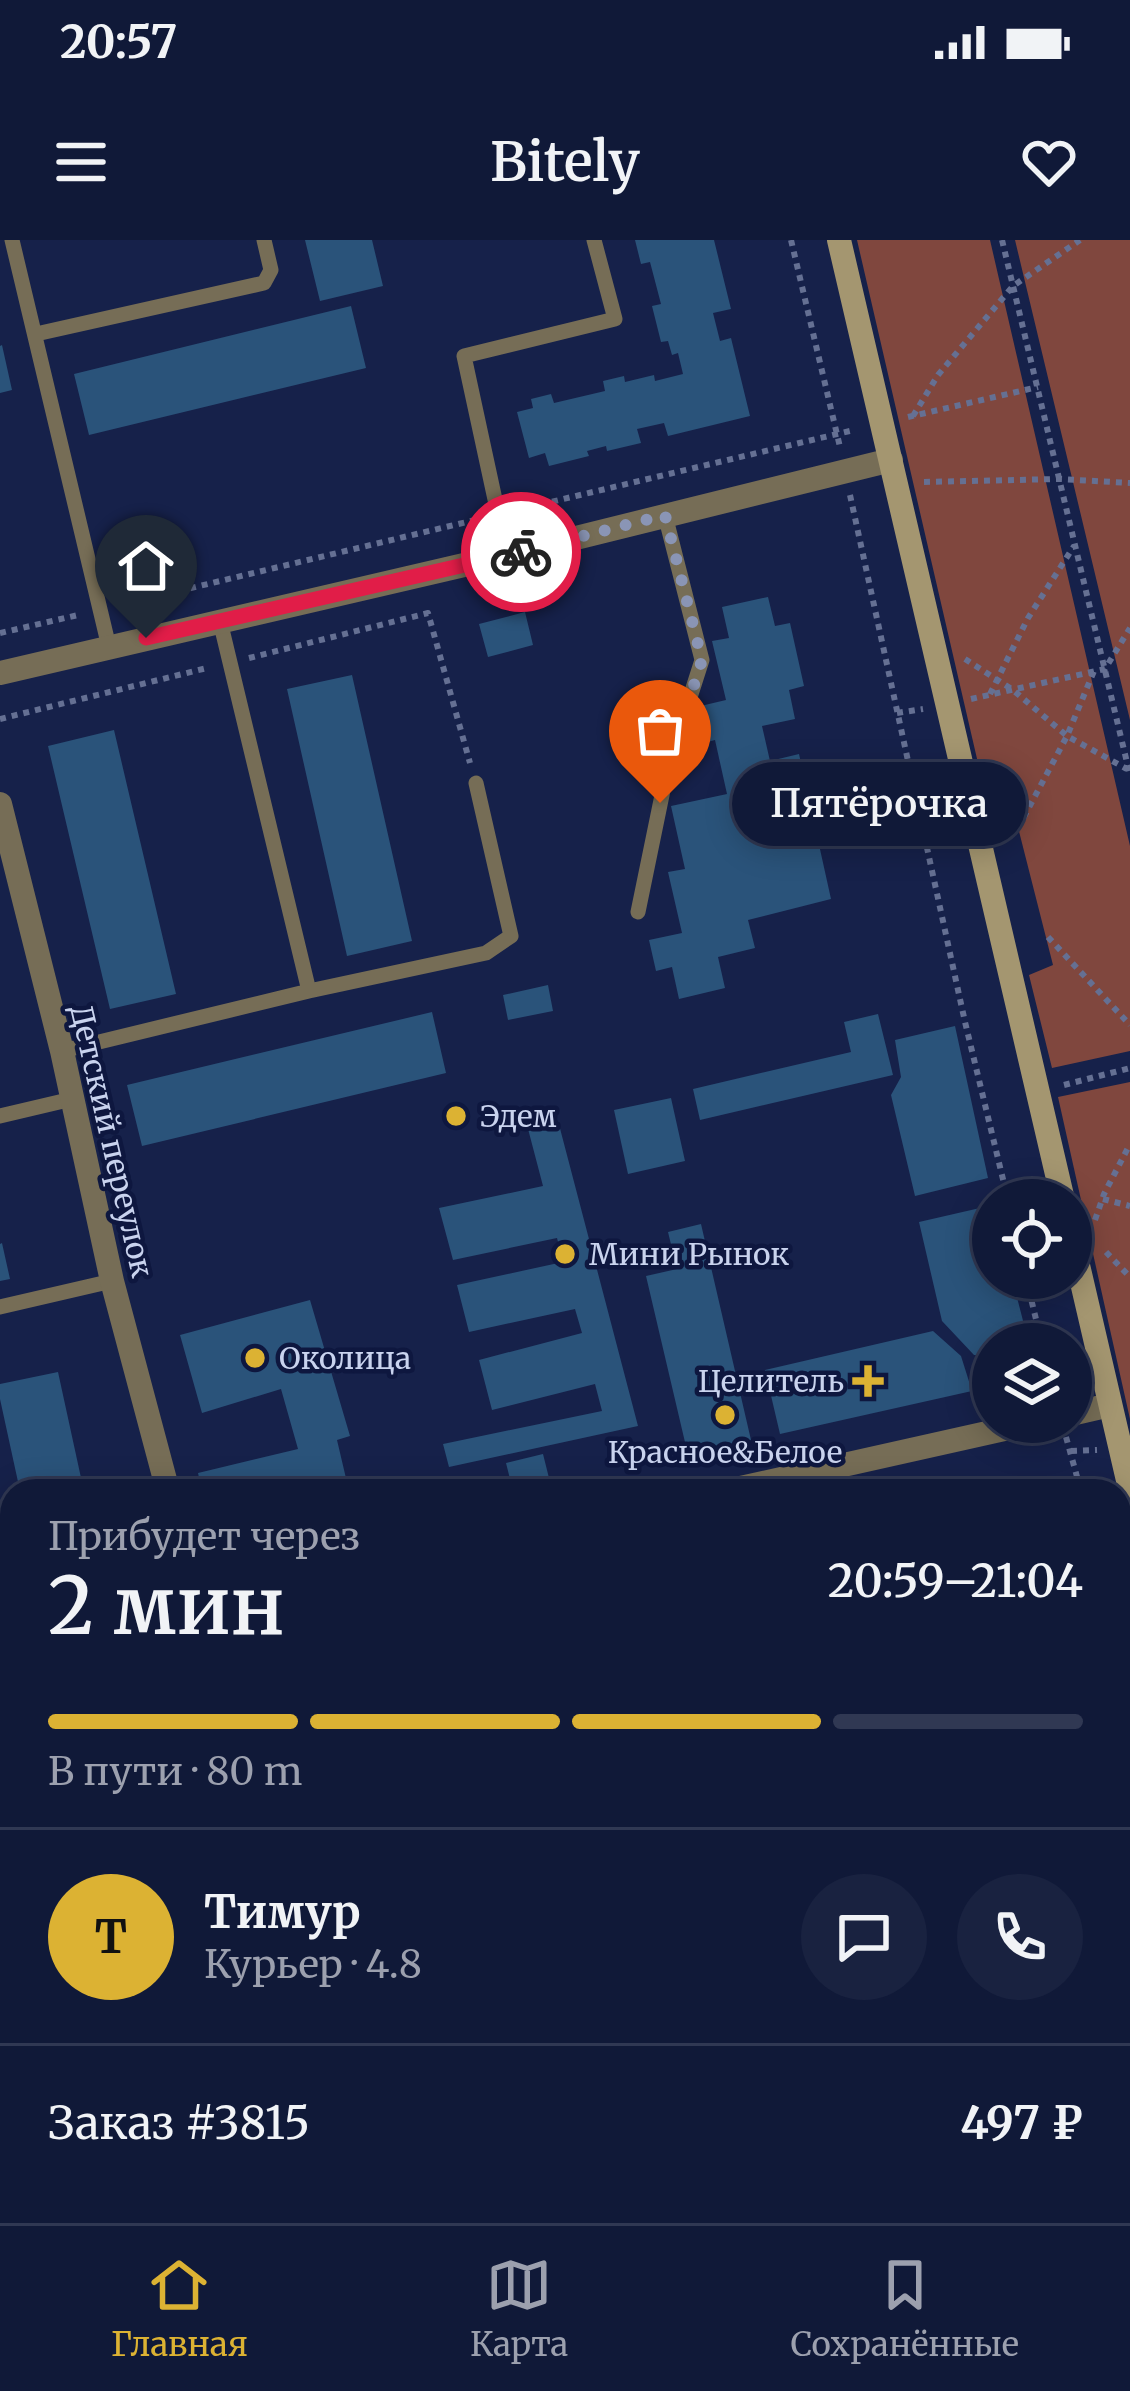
<!DOCTYPE html>
<html lang="ru">
<head>
<meta charset="utf-8">
<style>
	body { margin:0; font-family:Merriweather,serif; background:#192240; color:#f1f3f6; height:100vh; display:flex; flex-direction:column; font-size:45px; white-space:nowrap }
	* { box-sizing:border-box; margin:0 }
	p { font-size:39px; color:#9ca0ae }
	.icon { flex:none; width:66px; height:66px; fill:none; stroke:currentColor; stroke-width:2; stroke-linecap:round; stroke-linejoin:round }
	.map { position:relative; flex:1; overflow:hidden }
	.side { position:absolute; left:0px; top:1239px; width:1131px; height:744px; display:flex; flex-direction:column; background:#101938; border-radius:36px 36px 0 0; box-shadow:0 6px 30px #0003,0 0 0 3px #303853 }
	.side>* { flex:none }
	.controls { position:absolute; left:972px; top:939px; display:grid; gap:24px }
	.controls a { display:grid; place-items:center; width:120px; height:120px; border-radius:50%; background:#101938; box-shadow:0 6px 30px #0003,0 0 0 3px #303853; font-size:60px }
	.pin { position:absolute; display:grid; place-items:center; width:102px; height:102px; color:#fff; margin:-123px -51px; border-radius:50% 50% 50% 0; rotate:-45deg; box-shadow:0 0 12px #0007 }
	.pin .icon { rotate:45deg }
	.courier { position:absolute; display:grid; place-items:center; width:120px; height:120px; margin:-60px; border:9px solid #e11d48; border-radius:50%; background:#fff; color:#222; box-shadow:0 3px 15px #0007 }
	.bubble { position:absolute; height:84px; border-radius:42px; background:#101938; box-shadow:0 6px 30px #0003,0 0 0 3px #303853; font-size:39px; font-weight:600; line-height:84px; text-align:center }
	.summary em { font-style:normal; font-weight:600 }
	.summary div { display:flex; flex-direction:column-reverse }
	.summary { display:flex; align-items:center; justify-content:space-between; height:204px; padding:0 48px }
	h1 { font-size:78px; font-weight:600; line-height:90px }
	.bar { display:grid; grid-template-columns:repeat(4,1fr); gap:18px 12px; align-content:center; height:144px; padding:0 48px }
	.bar i { height:15px; border-radius:9px; background:#303853 }
	.bar .current { background:#dcb233 }
	.bar p { grid-column:span 4 }
	.line { display:flex; align-items:center; gap:30px; padding:0 48px; border-top:3px solid #303853 }
	.line div { flex:1 }
	.round { display:grid; place-items:center; flex:none; width:126px; height:126px; border-radius:63px; background:#192240 }
	.status { display:flex; justify-content:space-between; align-items:center; height:84px; padding:0 60px; background:#101938; direction:ltr }
	.status svg { height:33px; fill:currentColor }
	header { display:flex; justify-content:space-between; align-items:center; height:156px; padding:0 48px; background:#101938; font-size:54px; font-weight:600 }
	.menu { display:flex; justify-content:space-around; align-items:center; height:168px; border-top:3px solid #303853; background:#101938; font-size:33px; color:#9ca0ae }
	.menu a { display:grid; justify-items:center; gap:6px }
	.menu .current { color:#dcb233 }
	.map>svg:first-child { display:block }
	.forest { fill:#80473e }
	.building { fill:#2a537a }
	.lines { fill:none; stroke-linecap:round; stroke-linejoin:round }
	.path { stroke:#657093; stroke-width:6; stroke-dasharray:6 6; stroke-linecap:butt }
	.lane { stroke:#766d56; stroke-width:15 }
	.street { stroke:#766d56; stroke-width:24 }
	.secondary { stroke:#a49670; stroke-width:24 }
	.done { stroke:#8a95b5; stroke-width:12; stroke-dasharray:0 21.6 }
	.route { stroke:#e11d48; stroke-width:15 }
	.poi-dot { fill:#dcb233; stroke:#0e173f; stroke-width:4.5 }
	.labels { text-anchor:middle; dominant-baseline:central; stroke-width:9; stroke-linejoin:round; paint-order:stroke }
	.poi-label { font-size:30px; fill:#c9d3ee; stroke:#0e173f; text-anchor:start }
	.street-label { font-size:30px; fill:#c9d3ee; stroke:#0e173f }
</style>
</head>
<body>
<div class="status"><b>20:57</b><svg viewBox="0 0 49 12"><path d="M0 12V9h3v3zM5 12V6h3v6zM10 12V3h3v9zM15 12V0h3v12zM26 1h20v11H26zM47 4h2v5h-2z"/></svg></div>
<header><svg class="icon" aria-label="menu" viewBox="0 0 24 24"><path d="M4 6h16M4 12h16M4 18h16"/></svg>Bitely<svg class="icon" aria-label="heart" viewBox="0 0 24 24"><path d="M12 20l-8-8c-3-5 5-10 8-4 3-6 11-1 8 4z"/></svg></header>
<div class="map">
<svg width="1130" height="1983" viewBox="0 0 1130 1983">
	<rect width="100%" height="100%" fill="#16214a"/>
	<path class="forest" d="M857 0H990L1130 606V811L1052 828 1029 735 1053 725 1007 544 984 549Z
		M1015 0H1130V480Z
		M1130 842V1179L1058 857Z"/>
	<path class="building" d="M305 0H372L383 46 320 61Z
		M635 0H714L731 69 713 73 720 101 731 98 750 176 668 196 664 183 637 189 641 203 607 211 606 206 587 211 589 216 549 226 545 213 529 218 517 172 533 168 531 159 551 154 554 163 605 151 603 141 624 136 625 142 654 135 655 141 683 134 678 113 672 115 668 101 661 102 652 66 661 64 650 22 641 24Z
		M351 66 366 128 89 195 74 134Z
		M2 105 12 150 0 153V106Z
		M768 357 775 386 790 383 804 446 789 450 795 479 762 486 770 521 799 514 831 659 748 680 755 708 718 717 725 748 679 759 672 727 656 731 649 700 682 693 668 632 685 629 671 566 727 554 715 500 700 504 692 468 726 460 712 401 729 398 722 367Z
		M525 372 533 405 488 417 479 384Z
		M352 435 412 701 347 716 287 449Z
		M114 490 176 754 110 769 48 506Z
		M548 745 553 771 508 780 503 755Z
		M432 772 446 833 142 906 127 845Z
		M878 774 893 835 700 880 693 849 851 812 844 782Z
		M955 786 988 938 915 956 891 855 901 837 895 800Z
		M671 858 685 921 628 934 614 870Z
		M557 877 638 1186 449 1227 443 1204 602 1171 595 1144 492 1170 479 1120 582 1093 575 1069 469 1092 457 1045 563 1022 557 998 453 1020 439 968 543 946 527 885Z
		M993 965V1038H1012L1029 1104H993V1116L974 1115 942 1081 919 982Z
		M701 984 751 1200 688 1215 646 1036 677 1029 668 992Z
		M2 1003 10 1039 0 1041V1004Z
		M310 1060 350 1196 337 1200 349 1251H202L198 1233 298 1209 281 1149 202 1173 180 1095Z
		M933 1091 961 1116 972 1151 780 1194 765 1130Z
		M58 1132 83 1247 64 1251H20L0 1159V1144Z
		M543 1214 551 1246 532 1251H513L506 1223Z
		M0 1336 12 1371V1409L0 1413Z
		M12 1486V1627L10 1628 0 1584V1489Z
		M1121 1621 1130 1662 1128 1913 1119 1873Z
		M0 1902 12 1947V1971H17L20 1983H0Z
		M390 1971H397L399 1983H348Z
		M407 1971H487L488 1973 445 1983H410Z
		M815 1971H880L883 1983H818Z"/>
	<g class="lines">
		<path class="path" d="M791 0 840 207
			M1002 0 1130 535
			M913 176 938 135 1013 46 1080 0
			M908 177 1038 147
			M924 242 1060 239 1130 243
			M850 255 965 782 1008 960
			M517 270 854 190
			M120 365 475 280
			M0 393 78 375
			M249 418 428 373 470 523
			M965 419 1013 450 1067 496 1127 529
			M990 454 1028 378 1074 306
			M971 459 1105 429 1130 388
			M897 473 923 469
			M0 479 207 428
			M1018 588 1067 496 1094 431
			M1048 697 1130 785
			M1064 845 1130 828
			M1103 959 1130 966
			M1095 980 1104 954 1130 904
			M1106 1012 1130 1037
			M1026 1038 1042 1104
			M1066 1197 1081 1251
			M1071 1211 1097 1210
			M1119 1383 1130 1390
			M1119 1395 1130 1441"/>
		<path class="lane" d="M12 0 109 407
			M36 94 264 43 271 30 264 0
			M507 315 464 116 615 79 594 0
			M638 672 668 526 702 420 665 275
			M309 751 486 713 511 696 476 543
			M62 811 309 751 220 381
			M0 876 72 859
			M0 1067 112 1041
			M0 1435 12 1432
			M216 1971 219 1983
			M772 1971 775 1983
			M1087 1971 1090 1983"/>
		<path class="street" d="M0 433 507 315 891 220
			M0 564 62 811 112 1041 168 1251
			M1071 1174 1110 1165
			M727 1251 1036 1182
			M237 1983 254 1971"/>
		<path class="secondary" d="M839 0 1063 960
			M1071 995 1130 1249"/>
	</g>
	<g class="lines">
		<path class="done" d="M521 312 665 275 702 420 668 526 660 563"/>
		<path class="route" d="M146 398 521 312"/>
	</g>
	<g class="poi-dot">
		<circle cx="456" cy="876" r="12"/>
		<circle cx="565" cy="1014" r="12"/>
		<circle cx="255" cy="1118" r="12"/>
		<path d="M862 1123h12v12h12v12h-12v12h-12v-12h-12v-12h12z"/>
		<circle cx="725" cy="1175" r="12"/>
	</g>
	<g class="labels">
		<g class="poi-label">
			<text x="480" y="876">Эдем</text>
			<text x="589" y="1014">Мини Рынок</text>
			<text x="279" y="1118">Околица</text>
			<text x="844" y="1141" text-anchor="end">Целитель</text>
			<text x="725" y="1212" text-anchor="middle">Красное&amp;Белое</text>
		</g>
		<g class="street-label">
			<text transform="translate(112 901) rotate(77)">Детский переулок</text>
		</g>
	</g>
</svg>
<div class="controls">
<a><svg class="icon" aria-label="locate" viewBox="0 0 24 24"><circle cx="12" cy="12" r="6"/><path d="M12 2v4M12 18v4M2 12h4M18 12h4"/></svg></a>
<a><svg class="icon" aria-label="layers" viewBox="0 0 24 24"><path d="M12 4l9 5-9 5-9-5zM3 14l9 5 9-5"/></svg></a>
</div>
<div class="pin" style="left:660px;top:563px;background:#ea580c"><svg class="icon" aria-label="bag" viewBox="0 0 24 24"><path d="M5 8h14l-1 12H6zM9 8a3 3 0 0 1 6 0"/></svg></div>
<div class="pin" style="left:146px;top:398px;background:#1f2937"><svg class="icon" aria-label="home" viewBox="0 0 24 24"><path d="M3 11l9-7 9 7M6 9v11h12V9"/></svg></div>
<div class="courier" style="left:521px;top:312px"><svg class="icon" aria-label="bike" viewBox="0 0 24 24"><circle cx="6" cy="16" r="4"/><circle cx="18" cy="16" r="4"/><path d="M6 16l4-8h5l3 8M10 8l3 8H6M13 5h3"/></svg></div>
<div class="bubble" style="left:732px;top:522px;width:294px">Пятёрочка</div>
<section class="side">
<div class="summary"><div><h1>2 мин</h1><p>Прибудет через</p></div><em>20:59–21:04</em></div>
<div class="bar"><i class="current"></i><i class="current"></i><i class="current"></i><i></i><p>В пути · 80 m</p></div>
<div class="line" style="height:216px"><b class="round" style="background:#dcb233;color:#111">Т</b><div><b>Тимур</b><p>Курьер · 4.8</p></div><a class="round"><svg class="icon" aria-label="chat" viewBox="0 0 24 24"><path d="M4 5h16v11H9l-5 4z"/></svg></a><a class="round"><svg class="icon" aria-label="phone" viewBox="0 0 24 24"><path d="M5 4h4l2 5-3 2q2 4 5 5l2-3 5 2v4C11 20 4 13 5 4z"/></svg></a></div>
<div class="line" style="height:156px"><div>Заказ #3815</div><b>497 ₽</b></div>
</section>
</div>
<nav class="menu">
<a class="current"><svg class="icon" aria-label="home" viewBox="0 0 24 24"><path d="M3 11l9-7 9 7M6 9v11h12V9"/></svg>Главная</a>
<a><svg class="icon" aria-label="map" viewBox="0 0 24 24"><path d="M3 6l6-2 6 2 6-2v14l-6 2-6-2-6 2zM9 4v14M15 6v14"/></svg>Карта</a>
<a><svg class="icon" aria-label="saved" viewBox="0 0 24 24"><path d="M7 4h10v16l-5-4-5 4z"/></svg>Сохранённые</a>
</nav>
</body>
</html>
